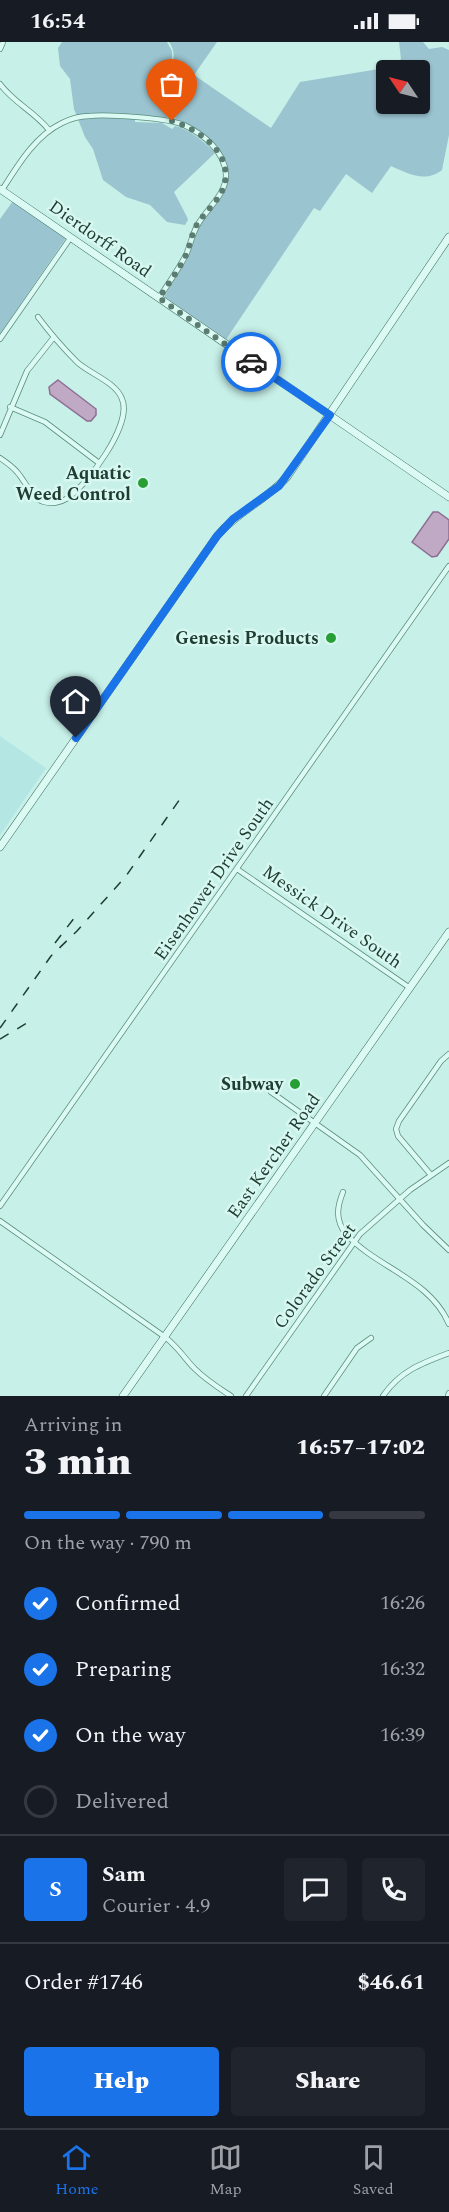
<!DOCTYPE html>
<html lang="en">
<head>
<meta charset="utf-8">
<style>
	body { margin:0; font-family:Spectral,serif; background:#20242c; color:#f1f3f6; height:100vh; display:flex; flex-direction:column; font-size:22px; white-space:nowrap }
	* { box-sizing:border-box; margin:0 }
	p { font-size:20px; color:#9ea1a6 }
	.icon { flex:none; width:33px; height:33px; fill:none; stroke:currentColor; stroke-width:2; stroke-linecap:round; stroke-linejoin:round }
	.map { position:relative; height:1354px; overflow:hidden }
	.drawer { display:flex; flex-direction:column; background:#171b24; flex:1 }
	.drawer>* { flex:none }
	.needle { width:39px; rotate:305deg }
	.controls { position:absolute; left:376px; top:18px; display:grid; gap:12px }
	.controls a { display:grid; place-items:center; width:54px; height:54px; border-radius:6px; background:#171b24; box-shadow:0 2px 4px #0004; font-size:30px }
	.pin { position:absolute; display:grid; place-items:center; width:51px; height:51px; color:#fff; margin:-62px -26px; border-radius:50% 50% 50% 0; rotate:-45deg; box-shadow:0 0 6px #0007 }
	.pin .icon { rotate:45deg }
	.courier { position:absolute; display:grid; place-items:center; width:60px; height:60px; margin:-30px; border:4px solid #1a73e8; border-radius:50%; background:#fff; color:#222; box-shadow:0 2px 8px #0007 }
	.overview em { font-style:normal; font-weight:800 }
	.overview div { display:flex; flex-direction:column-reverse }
	.overview { display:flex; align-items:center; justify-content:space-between; height:102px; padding:0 24px }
	h1 { font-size:39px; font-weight:800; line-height:45px }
	.bar { display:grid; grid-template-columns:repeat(4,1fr); gap:9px 6px; align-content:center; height:72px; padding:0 24px }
	.bar i { height:8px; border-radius:4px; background:#363941 }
	.bar .on { background:#1a73e8 }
	.bar p { grid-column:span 4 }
	.line { display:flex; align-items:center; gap:15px; padding:0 24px; border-top:2px solid #363941 }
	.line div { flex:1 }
	.round { display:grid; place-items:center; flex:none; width:63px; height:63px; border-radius:6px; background:#20242c }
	ol { padding:0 24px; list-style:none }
	li { display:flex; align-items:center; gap:18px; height:66px }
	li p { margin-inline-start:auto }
	li .icon { padding:6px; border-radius:50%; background:#1a73e8; color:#fff; stroke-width:4 }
	li:last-child { color:#9ea1a6 }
	li i { width:33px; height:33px; border:3px solid #363941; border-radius:50% }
	.action { display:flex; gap:12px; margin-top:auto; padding:12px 24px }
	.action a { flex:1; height:69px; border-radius:6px; background:#1a73e8; color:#fff; font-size:24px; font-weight:800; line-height:69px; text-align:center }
	.action a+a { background:#20242c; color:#f1f3f6 }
	.status { display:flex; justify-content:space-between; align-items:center; height:42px; padding:0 30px; background:#171b24; direction:ltr }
	.status svg { height:16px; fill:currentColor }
	.tabs { display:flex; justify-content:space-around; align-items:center; height:84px; border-top:2px solid #363941; background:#171b24; font-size:16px; color:#9ea1a6 }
	.tabs a { display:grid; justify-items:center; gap:3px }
	.tabs .on { color:#1a73e8 }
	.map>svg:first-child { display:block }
	.farmland { fill:#b4e7e4 }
	.green { fill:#9ac4d0; fill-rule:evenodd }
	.water { fill:#bfa9c4; stroke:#8e6e93; stroke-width:1.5 }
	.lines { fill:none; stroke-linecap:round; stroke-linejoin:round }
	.street-casing { stroke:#5b8d7b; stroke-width:6 }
	.secondary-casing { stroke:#3e6f5c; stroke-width:8 }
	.street { stroke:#dbfaf4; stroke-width:4.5 }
	.secondary { stroke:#dbfaf4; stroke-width:7 }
	.rail { stroke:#203d31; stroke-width:1.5; stroke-dasharray:10 10; stroke-linecap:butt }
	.done { stroke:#5a7c71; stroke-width:6; stroke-dasharray:0 10.8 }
	.route { stroke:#1a73e8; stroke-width:8 }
	.poi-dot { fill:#289f34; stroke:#d7f7f1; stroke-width:2 }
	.labels { text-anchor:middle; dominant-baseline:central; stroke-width:5; stroke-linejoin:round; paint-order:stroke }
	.street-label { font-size:18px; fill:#203d31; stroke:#d7f7f1 }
	.poi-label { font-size:18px; font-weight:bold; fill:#203d31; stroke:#d7f7f1; text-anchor:end }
</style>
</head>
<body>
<div class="status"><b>16:54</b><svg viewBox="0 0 49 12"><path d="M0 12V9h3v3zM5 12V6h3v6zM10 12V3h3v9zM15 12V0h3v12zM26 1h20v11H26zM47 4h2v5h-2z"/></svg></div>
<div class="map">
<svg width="449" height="1354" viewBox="0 0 449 1354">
	<rect width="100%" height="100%" fill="#c7f0e8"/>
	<path class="farmland" d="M0 694 46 726 0 793Z"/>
	<path class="green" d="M62 0H167L172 9V23C175 14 174 7 169 0H217L194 33 271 86 300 40 391 25 401 17 399 0H423L429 7 442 5 449 8V93L442 128C425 141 409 132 391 124L372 151 346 132 320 169 314 166 225 299 165 256V253L187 218 199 185 223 152 228 133 226 119 217 105 206 95 173 75 135 76V80L162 81 172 87 175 84C189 87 205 100 215 111L174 150 187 175 188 178 185 183 167 180 150 163 126 155 103 138 93 107 85 95 74 67 70 37 60 24 58 6ZM387 28H420V62H387Z
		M13 159 66 196 0 292V177Z"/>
	<path class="water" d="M58 338 96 367V373L91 379H87L50 352 49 345Z
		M433 470H438L449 478V497L437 514 432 515 412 500Z"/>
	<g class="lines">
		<defs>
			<path id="street" d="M0 7 3 0
				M0 42C14 61 35 70 49 88
				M2 148C18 123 35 94 62 81 70 77 80 74 89 74 106 72 169 76 184 83 203 92 225 109 226 133 226 153 206 167 197 184 192 193 190 204 186 213 178 228 168 242 159 256
				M0 297 71 195
				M10 365 45 380 99 421
				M0 393 27 329 54 295
				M0 416C6 420 12 424 17 430 26 440 31 456 44 460 51 462 60 461 66 457 87 444 133 382 122 357 116 340 90 332 77 320 63 306 50 291 38 275
				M237 827 410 946
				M271 1050 360 1113 423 1183 449 1208
				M431 1133 398 1094 396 1087 399 1079 441 1019 449 1012
				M343 1150C337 1165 335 1178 346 1192 377 1226 430 1237 449 1282
				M0 1164 449 524
				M0 1179 165 1295C179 1306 184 1316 195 1327 206 1338 219 1346 231 1354
				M246 1354 360 1192 410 1148 449 1121
				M324 1354 357 1306 371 1296
				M383 1354C400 1329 422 1321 449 1311
				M448 1354 449 1351"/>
			<path id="secondary" d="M0 147 449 455
				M0 805 217 494C237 470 266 458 287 435L449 195
				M123 1354 449 890"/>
		</defs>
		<use href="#street" class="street-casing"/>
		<use href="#secondary" class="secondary-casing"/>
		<use href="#street" class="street"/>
		<use href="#secondary" class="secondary"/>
		<path class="rail" d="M55 901 75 875
			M0 986 51 914 77 889 126 834 180 757
			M0 997 27 981"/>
	</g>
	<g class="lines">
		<path class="done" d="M172 79C199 87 234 112 224 144 219 160 203 171 195 186 191 195 190 204 186 213 179 228 168 242 159 256L251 320"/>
		<path class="route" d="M76 696 217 494 233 477 279 444 330 373 251 320"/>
	</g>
	<g class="poi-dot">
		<circle cx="143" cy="441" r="6"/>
		<circle cx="331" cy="596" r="6"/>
		<circle cx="295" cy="1042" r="6"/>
	</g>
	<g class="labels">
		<g class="street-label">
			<text transform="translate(100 197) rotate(35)">Dierdorff Road</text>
			<text transform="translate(214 837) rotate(-55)">Eisenhower Drive South</text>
			<text transform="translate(332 875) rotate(35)">Messick Drive South</text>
			<text transform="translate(274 1114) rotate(-55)">East Kercher Road</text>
			<text transform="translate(315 1234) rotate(-54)">Colorado Street</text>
		</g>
		<g class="poi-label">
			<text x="131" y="431">Aquatic<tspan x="131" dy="21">Weed Control</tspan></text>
			<text x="319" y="596">Genesis Products</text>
			<text x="283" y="1042">Subway</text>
		</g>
	</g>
</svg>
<div class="controls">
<a><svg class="needle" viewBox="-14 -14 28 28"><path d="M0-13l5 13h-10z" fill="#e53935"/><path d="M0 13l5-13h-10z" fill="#9ea1a6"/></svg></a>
</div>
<div class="pin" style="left:172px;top:79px;background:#ea580c"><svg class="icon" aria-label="bag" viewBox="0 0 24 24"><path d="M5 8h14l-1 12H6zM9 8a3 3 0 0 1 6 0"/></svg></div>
<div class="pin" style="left:76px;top:696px;background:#1f2937"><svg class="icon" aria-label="home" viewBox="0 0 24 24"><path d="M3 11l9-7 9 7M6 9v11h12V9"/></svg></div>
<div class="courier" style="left:251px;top:320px"><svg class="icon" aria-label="car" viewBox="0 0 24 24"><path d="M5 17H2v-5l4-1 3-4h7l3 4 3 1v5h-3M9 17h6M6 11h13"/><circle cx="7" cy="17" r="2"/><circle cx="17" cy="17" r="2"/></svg></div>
</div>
<section class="drawer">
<div class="overview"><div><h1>3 min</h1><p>Arriving in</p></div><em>16:57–17:02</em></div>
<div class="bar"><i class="on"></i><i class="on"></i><i class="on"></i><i></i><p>On the way · 790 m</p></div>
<ol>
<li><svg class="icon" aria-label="check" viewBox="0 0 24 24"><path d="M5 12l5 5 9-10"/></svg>Confirmed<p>16:26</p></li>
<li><svg class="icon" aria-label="check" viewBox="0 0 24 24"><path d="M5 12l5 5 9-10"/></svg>Preparing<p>16:32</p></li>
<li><svg class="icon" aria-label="check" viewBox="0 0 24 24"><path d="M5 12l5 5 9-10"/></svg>On the way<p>16:39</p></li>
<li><i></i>Delivered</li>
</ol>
<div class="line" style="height:108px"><b class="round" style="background:#1a73e8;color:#fff">S</b><div><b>Sam</b><p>Courier · 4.9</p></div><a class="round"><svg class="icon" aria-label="chat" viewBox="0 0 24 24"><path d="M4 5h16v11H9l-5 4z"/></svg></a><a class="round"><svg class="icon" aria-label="phone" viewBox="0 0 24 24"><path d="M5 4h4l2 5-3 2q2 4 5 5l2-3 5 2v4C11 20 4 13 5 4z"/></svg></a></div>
<div class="line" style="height:78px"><div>Order #1746</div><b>$46.61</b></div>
<div class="action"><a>Help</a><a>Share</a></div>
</section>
<nav class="tabs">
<a class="on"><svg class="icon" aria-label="home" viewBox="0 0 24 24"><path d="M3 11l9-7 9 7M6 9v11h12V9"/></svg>Home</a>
<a><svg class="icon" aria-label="map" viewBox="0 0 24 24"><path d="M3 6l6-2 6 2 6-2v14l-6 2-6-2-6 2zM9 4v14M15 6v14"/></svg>Map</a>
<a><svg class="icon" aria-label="saved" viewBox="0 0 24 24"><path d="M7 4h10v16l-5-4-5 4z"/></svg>Saved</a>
</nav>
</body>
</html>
